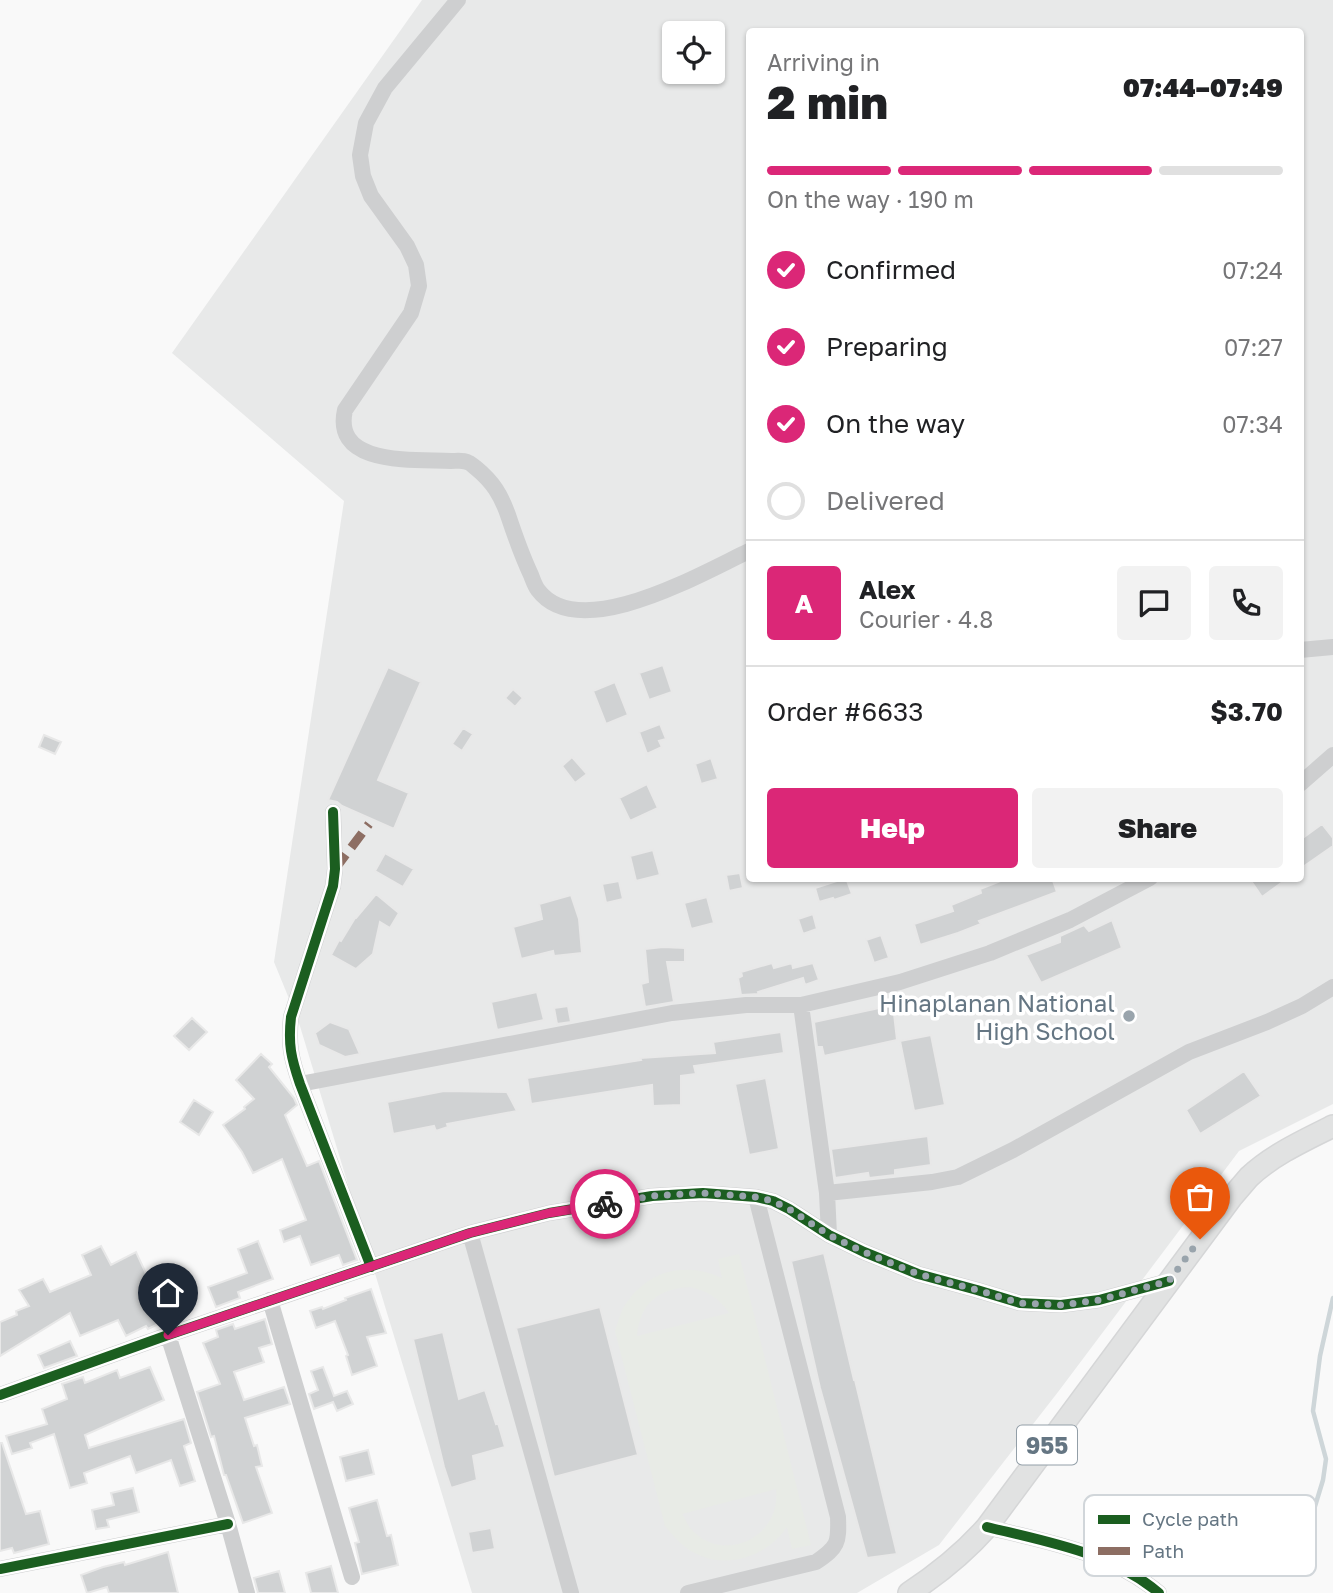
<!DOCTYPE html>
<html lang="en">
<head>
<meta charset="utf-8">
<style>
	body { margin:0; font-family:"Golos Text",sans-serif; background:#f2f2f2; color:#202124; height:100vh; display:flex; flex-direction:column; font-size:26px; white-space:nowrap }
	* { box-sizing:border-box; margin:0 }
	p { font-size:23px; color:#757577 }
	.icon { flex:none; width:38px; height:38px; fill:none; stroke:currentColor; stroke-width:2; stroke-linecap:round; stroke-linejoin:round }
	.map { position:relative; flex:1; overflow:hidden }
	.drawer { position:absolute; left:746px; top:28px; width:558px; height:854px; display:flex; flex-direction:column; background:#fff; border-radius:7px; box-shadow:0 2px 5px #0004 }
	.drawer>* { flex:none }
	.fabs { position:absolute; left:662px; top:21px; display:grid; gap:14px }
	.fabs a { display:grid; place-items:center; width:63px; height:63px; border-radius:7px; background:#fff; box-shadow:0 2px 5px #0004; font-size:35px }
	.pin { position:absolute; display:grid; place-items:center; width:60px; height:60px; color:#fff; margin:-72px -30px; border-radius:50% 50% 50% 0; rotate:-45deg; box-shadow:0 0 7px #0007 }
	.pin .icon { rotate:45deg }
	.courier { position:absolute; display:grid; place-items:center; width:70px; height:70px; margin:-35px; border:5px solid #db2777; border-radius:50%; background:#fff; color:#222; box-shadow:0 2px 9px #0007 }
	.summary em { font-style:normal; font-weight:800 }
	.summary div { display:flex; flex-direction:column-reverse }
	.summary { display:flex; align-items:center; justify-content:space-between; height:119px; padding:0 21px }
	h1 { font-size:46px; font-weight:800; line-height:52px }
	.bar { display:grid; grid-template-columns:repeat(4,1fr); gap:10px 7px; align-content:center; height:84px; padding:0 21px }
	.bar i { height:9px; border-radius:5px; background:#e0e0e0 }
	.bar .active { background:#db2777 }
	.bar p { grid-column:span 4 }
	.line { display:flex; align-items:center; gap:18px; padding:0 21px; border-top:2px solid #e0e0e0 }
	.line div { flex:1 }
	.round { display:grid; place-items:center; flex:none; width:74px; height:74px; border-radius:7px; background:#f2f2f2 }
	ol { padding:0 21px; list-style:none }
	li { display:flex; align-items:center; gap:21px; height:77px }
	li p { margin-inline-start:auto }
	li .icon { padding:7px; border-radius:50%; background:#db2777; color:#fff; stroke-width:4 }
	li:last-child { color:#757577 }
	li i { width:38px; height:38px; border:4px solid #e0e0e0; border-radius:50% }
	.primary-button { display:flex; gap:14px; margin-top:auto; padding:14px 21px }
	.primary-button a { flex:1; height:80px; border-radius:7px; background:#db2777; color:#fff; font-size:28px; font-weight:800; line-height:80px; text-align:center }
	.primary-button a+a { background:#f2f2f2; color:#202124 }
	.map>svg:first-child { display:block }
	.built { fill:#e8e9e9; fill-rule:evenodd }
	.green { fill:#e8ebe6; fill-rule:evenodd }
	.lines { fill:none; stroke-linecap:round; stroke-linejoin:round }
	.stream { stroke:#ced6d9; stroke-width:4.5 }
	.building { fill:#d0d2d3; stroke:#e8e8e8; stroke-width:2 }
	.major-casing { stroke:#d5d6d7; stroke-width:24 }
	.minor { stroke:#cecfd0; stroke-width:16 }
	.major { stroke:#e1e2e2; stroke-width:21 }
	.quiet { stroke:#8d6e63; stroke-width:9; stroke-dasharray:18 9; stroke-linecap:butt }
	.cycleway-casing { stroke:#fff; stroke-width:15 }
	.cycleway { stroke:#1b5e20; stroke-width:10 }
	.done { stroke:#99a4ac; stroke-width:7; stroke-dasharray:0 12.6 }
	.route { stroke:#db2777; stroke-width:9 }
	.poi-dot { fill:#99a4ac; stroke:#fff; stroke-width:2.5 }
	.labels { text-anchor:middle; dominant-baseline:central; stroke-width:7; stroke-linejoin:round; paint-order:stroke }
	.shield { fill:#fff; stroke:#939fa8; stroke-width:2 }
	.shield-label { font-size:23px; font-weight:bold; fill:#657683 }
	.poi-label { font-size:24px; fill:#657683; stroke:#fff; text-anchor:end }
	.key { fill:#fff; stroke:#d1d6da; stroke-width:2 }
	.key-label { font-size:19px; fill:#657683 }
</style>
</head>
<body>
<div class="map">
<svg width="1333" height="1593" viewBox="0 0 1333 1593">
	<rect width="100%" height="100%" fill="#f9f9f9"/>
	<path class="built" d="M422 0H1333V1104L1239 1151 1058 1392 939 1545 857 1593H472L299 1023 274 962 344 501 172 353ZM749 32H1300V878H749ZM674 33H712V72H674Z"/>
	<path class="green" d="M739 1254 811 1545 792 1549 787 1527C768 1555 730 1569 699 1555 684 1549 675 1538 665 1526L615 1331C618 1323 620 1313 625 1305 648 1270 685 1261 722 1278L718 1259ZM690 1287C708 1291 719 1298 729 1313L637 1336C640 1303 658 1289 690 1287ZM776 1489C782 1537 723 1566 690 1528 687 1524 685 1518 682 1514Z"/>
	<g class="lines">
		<path class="stream" d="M1302 1549 1323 1480 1326 1459 1313 1411 1320 1356 1333 1298"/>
	</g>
	<path class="building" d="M663 665 672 692 649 700 639 673Z
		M388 667 421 682 378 780 409 793 394 829 342 806 337 802 328 800Z
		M615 682 628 715 606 724 593 691Z
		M513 689 523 698 515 707 505 698Z
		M660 724 666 739 659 741 662 747 647 754 639 732Z
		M463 728 473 734 462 751 452 744Z
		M44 735 61 742 55 754 39 747Z
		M572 757 587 774 575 783 562 766Z
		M711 758 718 779 701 784 695 764Z
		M647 784 658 808 630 821 619 798Z
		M1322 824 1333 838V846L1300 869V840Z
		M653 850 660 875 636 881 630 856Z
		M385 853 414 869 403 887 375 871Z
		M740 873 743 888 729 891 726 875Z
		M846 878 852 894 834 900 833 898 819 902 815 888Z
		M1008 878H1052L1057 892 979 921 981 924 958 933 920 945 914 924 953 911 951 905 981 893 980 889Z
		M1249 878H1288L1262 897Z
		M619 881 623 899 606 903 602 884Z
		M376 894 399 913 390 928 380 922 373 954 356 969 331 955 339 940 341 941 355 918H356Z
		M571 895 579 919 582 953 554 956 553 951 521 959 513 927 542 919 539 904Z
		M707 897 714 923 691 929 684 903Z
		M813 914 817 929 803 934 798 919Z
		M1112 920 1122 948 1041 983 1026 955 1060 942V936L1084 925 1089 931Z
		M881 935 889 958 874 963 866 940Z
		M663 947 685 948V962H667L674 1002 645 1007 641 984 648 982 645 949Z
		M772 963 774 968 792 963 793 968 813 963 819 980 805 985 803 978 758 992 759 994 741 995 738 978 742 976 741 972Z
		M537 992 544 1020 497 1030 491 1002Z
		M893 1005 897 1040 824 1056 822 1047H817L814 1022Z
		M568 1006 571 1022 557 1024 554 1008Z
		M192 1018 207 1032 189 1050 174 1036Z
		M330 1022 349 1029 360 1054 345 1057 319 1045 315 1033Z
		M781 1032 784 1053 694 1066 696 1074 681 1076V1105L653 1106 652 1085 531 1104 527 1078 641 1060 640 1058 715 1053 713 1042Z
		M931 1035 945 1105 914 1111 900 1041Z
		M261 1054 272 1064 269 1067 294 1098 297 1105 285 1115 307 1166 319 1161 357 1260 343 1265 339 1255 311 1265 300 1236 284 1242 280 1230 306 1220 282 1159 253 1173 242 1152 223 1125 245 1109 244 1107 254 1099 236 1080Z
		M1244 1071 1261 1096 1200 1134 1186 1110Z
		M766 1078 779 1149 749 1155 735 1084Z
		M444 1091 507 1092 517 1111 447 1124 448 1127 436 1131 434 1126 393 1134 387 1102Z
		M194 1100 213 1112 199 1135 180 1122Z
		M928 1136 931 1165 895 1170V1175L869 1178 868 1173 835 1178 831 1149Z
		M258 1241 273 1279 238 1292 240 1298 216 1307 208 1287 247 1273 238 1249Z
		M101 1246 111 1265 136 1252 156 1295 158 1294 169 1319 148 1329 146 1326 126 1336 118 1320 80 1336 70 1313 0 1356V1322L17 1315 16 1311 29 1306 19 1290 43 1279 50 1292 91 1275 82 1255Z
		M824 1253 854 1380H855L897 1554 867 1558 820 1388 791 1261Z
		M371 1289 386 1333 367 1337 377 1366 352 1375 346 1356 348 1355 335 1321 316 1328 310 1311 322 1307 323 1309 346 1300 345 1298Z
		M600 1307 638 1455 554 1477 516 1328Z
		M265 1319 272 1344 259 1348 264 1362 234 1372 244 1400 284 1387 290 1404 245 1418 254 1446 257 1445 262 1466 256 1467 272 1513 243 1523 226 1475H224L214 1436 211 1437 197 1392 220 1384 203 1343 218 1337 216 1330 233 1324 235 1329Z
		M443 1332 459 1399 485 1390 496 1424 498 1423 505 1447 473 1456 477 1480 451 1488 444 1467 413 1339Z
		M70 1341 77 1356 44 1368 38 1355Z
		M150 1367 164 1400 85 1435 89 1448 184 1419 191 1443 184 1446 195 1481 180 1486 171 1460 136 1473 130 1456 84 1473 87 1483 70 1488 54 1434 30 1443 32 1448 12 1454 6 1436 47 1424 42 1409 67 1399 62 1384 83 1377 85 1383 117 1370 120 1378Z
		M323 1367 334 1396 347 1391 353 1404 337 1411 333 1402 314 1409 309 1394 318 1390 311 1371Z
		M0 1443H2L26 1514 40 1511 49 1544 14 1553 12 1548 0 1551Z
		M368 1450 374 1474 346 1481 340 1457Z
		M133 1488 139 1512 107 1520 109 1527 96 1529 92 1510 114 1505 111 1493Z
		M377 1500 387 1536 391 1535 398 1565 362 1574 355 1543 359 1542 349 1508Z
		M491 1528 495 1549 472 1553 468 1532Z
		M168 1552 178 1593H109L107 1587 87 1593 81 1575 103 1567 124 1562 125 1565Z
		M331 1566 338 1593H311L306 1573Z
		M279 1571 285 1593H258L254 1578Z"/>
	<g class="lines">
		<defs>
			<path id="major" d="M909 1593C938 1574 964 1553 987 1527L1231 1198C1237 1191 1243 1184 1249 1177 1272 1155 1305 1140 1333 1126"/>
		</defs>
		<use href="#major" class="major-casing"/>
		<path class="minor" d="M458 0 385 88 366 123 360 155 363 176 371 196 407 246 416 265 419 286 411 313 345 410C332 467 416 459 451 461 456 461 463 460 467 462 471 463 473 466 476 468 493 482 501 495 508 515 515 536 522 556 531 575 533 580 535 586 538 590 579 645 702 573 749 551
			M1300 650 1333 647
			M1300 784 1333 755
			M333 812 335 869 333 886 291 1017C288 1044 291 1058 300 1084L371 1267
			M801 1005 827 1193 829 1235
			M300 1084 672 1013 746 1005H801L900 982 990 953 1070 920 1150 878
			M827 1193 932 1182 958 1177 1013 1150 1189 1052 1267 1022 1302 1006 1333 987
			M470 1233 571 1593
			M270 1300 352 1577
			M168 1335 228 1524 247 1593
			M0 1395 168 1335 470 1233 549 1213 652 1196 703 1193 756 1197 773 1201 789 1209 829 1235 864 1252 918 1274 977 1290 1020 1303 1061 1305 1099 1300 1169 1281
			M987 1527C1047 1542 1110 1552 1159 1593
			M0 1569 228 1524
			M688 1593 816 1562C838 1547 839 1543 838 1517L756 1197"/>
		<use href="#major" class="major"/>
		<path class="quiet" d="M335 869 369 824"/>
		<defs>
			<path id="cycleway" d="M333 812 335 869 333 886 291 1017C288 1044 291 1058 300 1084L371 1267
				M0 1395 168 1335 470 1233 549 1213 652 1196 703 1193 756 1197 773 1201 789 1209 829 1235 864 1252 918 1274 977 1290 1020 1303 1061 1305 1099 1300 1169 1281
				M987 1527C1047 1542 1110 1552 1159 1593
				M0 1569 228 1524"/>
		</defs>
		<use href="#cycleway" class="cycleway-casing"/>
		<use href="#cycleway" class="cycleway"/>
	</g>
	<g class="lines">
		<path class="done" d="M605 1204 652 1196 703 1193 756 1197 773 1201 789 1209 829 1235 864 1252 918 1274 977 1290 1020 1303 1061 1305 1099 1300 1169 1281 1200 1239"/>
		<path class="route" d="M168 1335 470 1233 549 1213 605 1204"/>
	</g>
	<circle class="poi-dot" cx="1129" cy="1016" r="7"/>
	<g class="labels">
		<rect class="shield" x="1017" y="1425.5" width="60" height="39" rx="5"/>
		<g class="shield-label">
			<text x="1047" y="1445">955</text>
		</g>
		<g class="poi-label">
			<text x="1115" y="1002">Hinaplanan National<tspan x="1115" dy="28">High School</tspan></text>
		</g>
	</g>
	<rect x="1084" y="1495" width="232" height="81" rx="10" class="key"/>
	<rect x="1098" y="1515" width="32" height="9" fill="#1b5e20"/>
	<rect x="1098" y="1547" width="32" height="8" fill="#8d6e63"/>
	<g class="key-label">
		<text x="1142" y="1526">Cycle path</text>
		<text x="1142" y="1558">Path</text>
	</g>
</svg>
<div class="fabs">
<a><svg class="icon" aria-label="locate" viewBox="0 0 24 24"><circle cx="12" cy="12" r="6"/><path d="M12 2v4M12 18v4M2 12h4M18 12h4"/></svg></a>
</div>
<div class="pin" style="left:1200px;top:1239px;background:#ea580c"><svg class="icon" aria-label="bag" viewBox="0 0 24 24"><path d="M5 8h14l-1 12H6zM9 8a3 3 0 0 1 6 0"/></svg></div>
<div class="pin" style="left:168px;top:1335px;background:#1f2937"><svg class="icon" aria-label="home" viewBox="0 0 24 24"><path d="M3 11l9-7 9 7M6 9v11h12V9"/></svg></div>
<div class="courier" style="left:605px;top:1204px"><svg class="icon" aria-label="bike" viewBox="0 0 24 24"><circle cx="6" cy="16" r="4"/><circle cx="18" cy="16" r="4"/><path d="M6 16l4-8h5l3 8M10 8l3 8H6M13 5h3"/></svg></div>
<section class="drawer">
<div class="summary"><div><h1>2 min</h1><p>Arriving in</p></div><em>07:44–07:49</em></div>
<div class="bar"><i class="active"></i><i class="active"></i><i class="active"></i><i></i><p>On the way · 190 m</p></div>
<ol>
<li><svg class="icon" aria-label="check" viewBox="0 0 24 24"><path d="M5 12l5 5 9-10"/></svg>Confirmed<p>07:24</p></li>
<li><svg class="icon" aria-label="check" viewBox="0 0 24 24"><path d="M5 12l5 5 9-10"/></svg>Preparing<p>07:27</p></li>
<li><svg class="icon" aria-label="check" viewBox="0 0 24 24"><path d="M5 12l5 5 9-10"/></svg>On the way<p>07:34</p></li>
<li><i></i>Delivered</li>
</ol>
<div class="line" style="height:126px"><b class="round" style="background:#db2777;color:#fff">A</b><div><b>Alex</b><p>Courier · 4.8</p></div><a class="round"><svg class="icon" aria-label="chat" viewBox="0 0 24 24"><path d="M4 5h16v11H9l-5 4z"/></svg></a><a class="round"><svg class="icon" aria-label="phone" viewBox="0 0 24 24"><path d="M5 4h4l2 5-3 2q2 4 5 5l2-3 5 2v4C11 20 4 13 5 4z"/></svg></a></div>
<div class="line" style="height:91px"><div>Order #6633</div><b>$3.70</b></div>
<div class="primary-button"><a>Help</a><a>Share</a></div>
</section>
</div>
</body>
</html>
